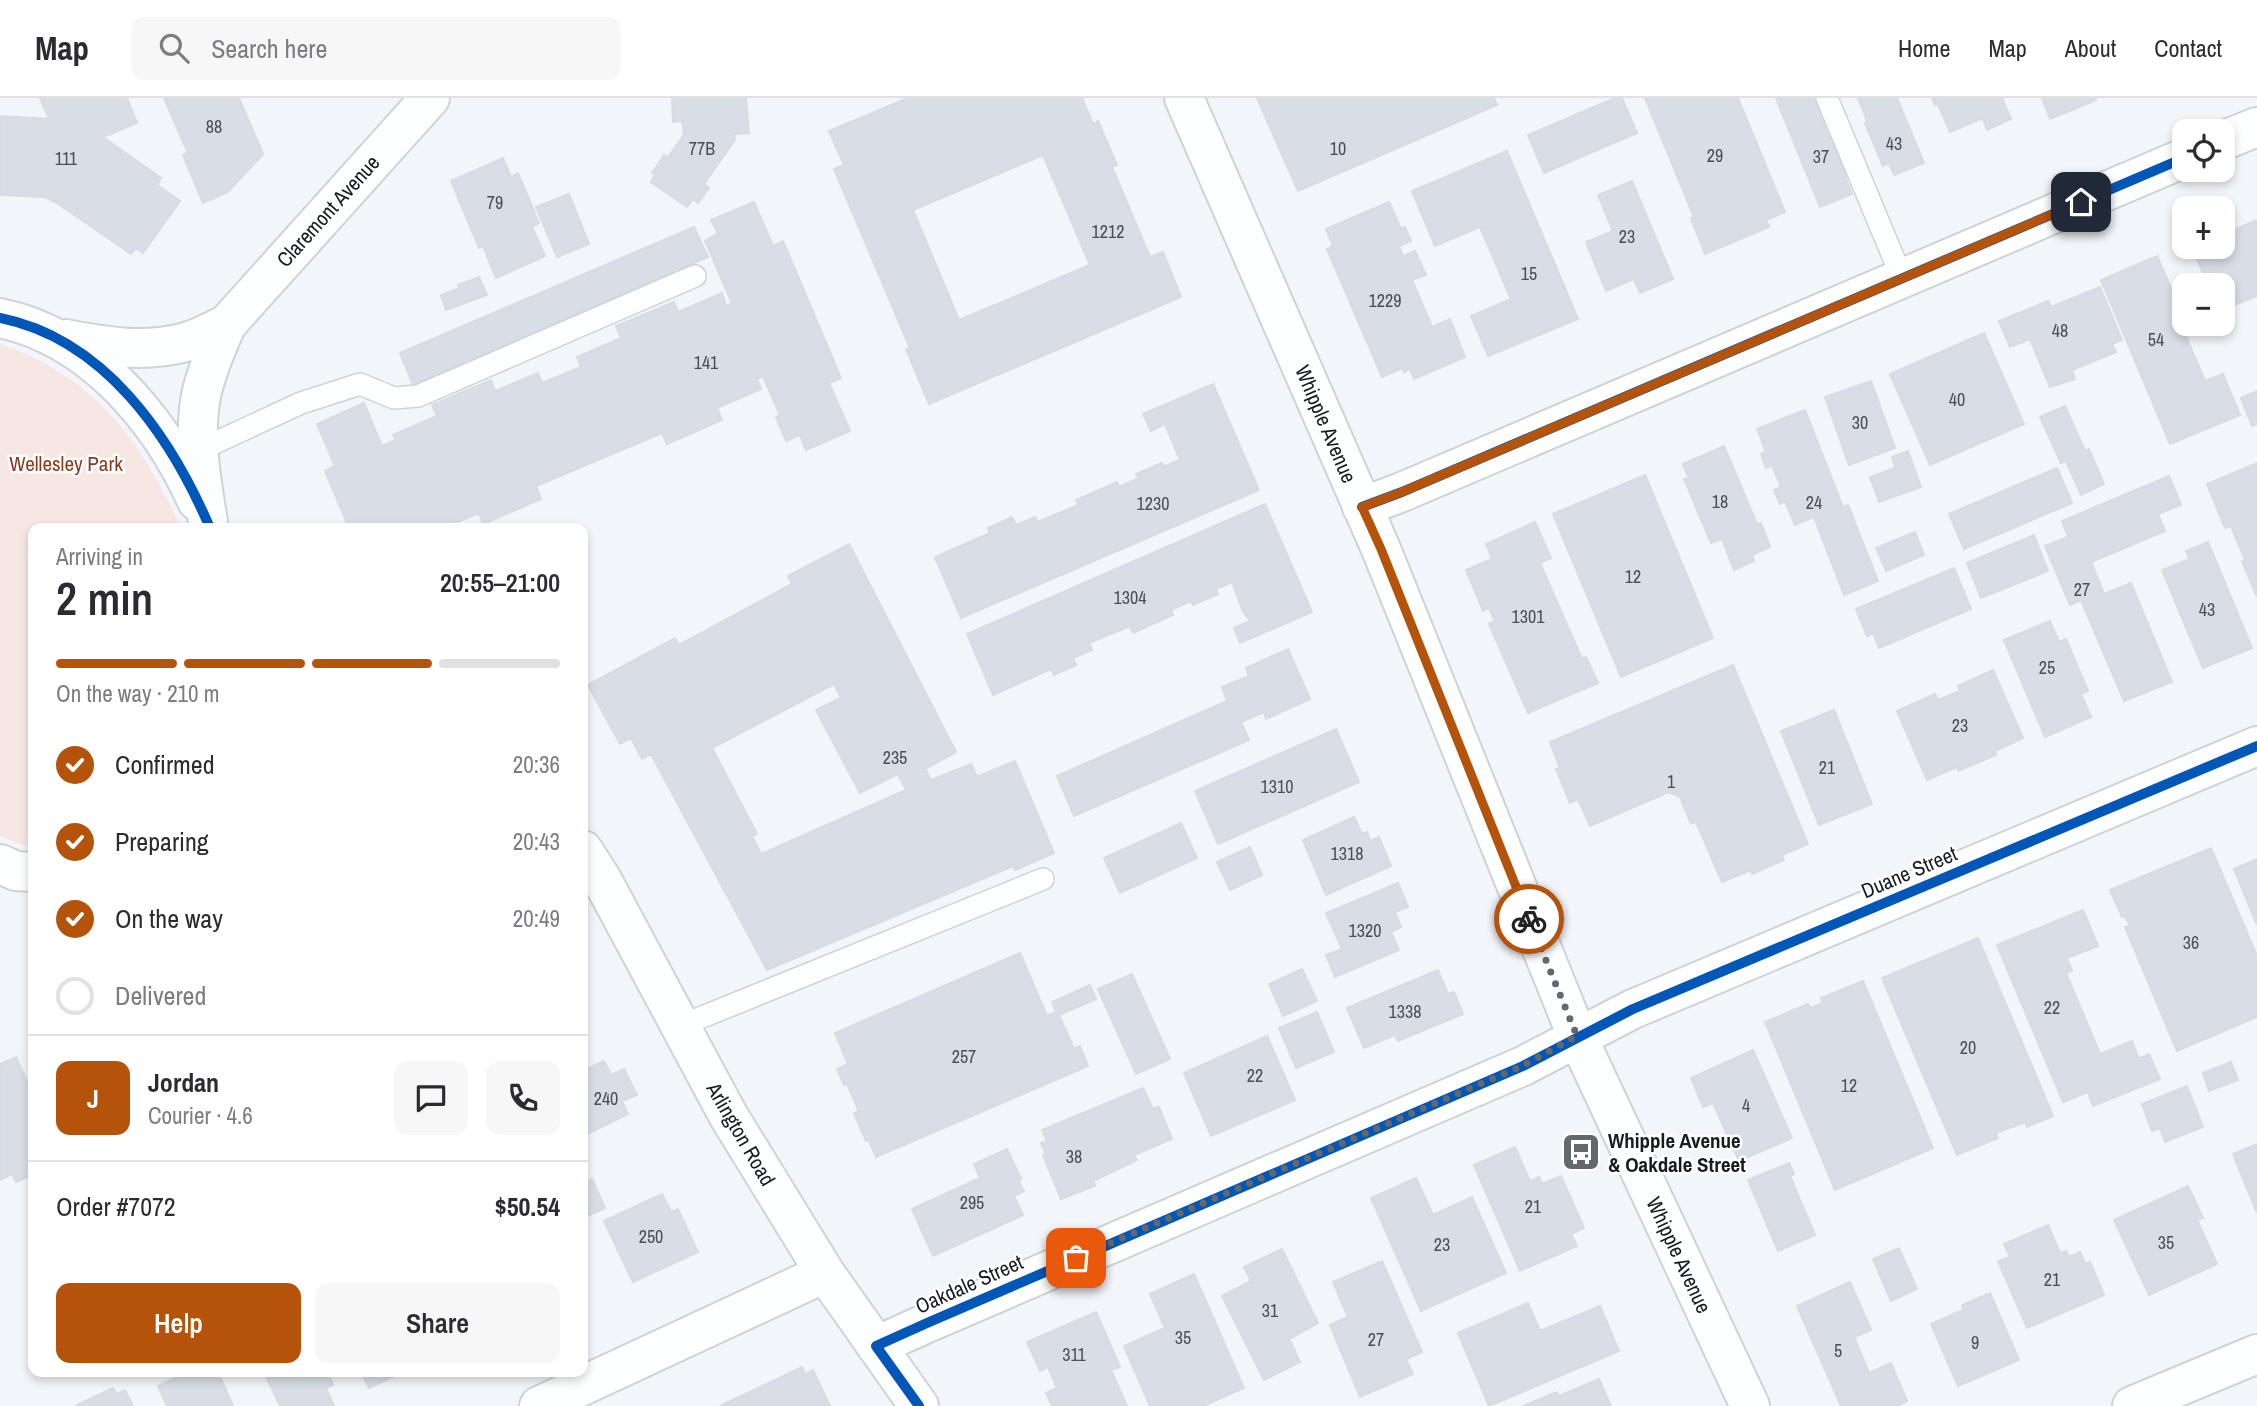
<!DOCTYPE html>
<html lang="en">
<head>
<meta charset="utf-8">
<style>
	body { margin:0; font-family:"Archivo Narrow",sans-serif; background:#f7f7f7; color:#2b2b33; height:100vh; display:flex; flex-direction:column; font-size:26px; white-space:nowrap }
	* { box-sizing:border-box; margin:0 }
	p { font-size:23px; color:#7c7c81 }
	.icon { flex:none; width:38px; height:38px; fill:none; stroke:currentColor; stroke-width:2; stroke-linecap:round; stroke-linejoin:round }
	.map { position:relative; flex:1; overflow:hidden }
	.side { position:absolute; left:28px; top:425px; width:560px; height:854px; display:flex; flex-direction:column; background:#fff; border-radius:14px; box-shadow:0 4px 10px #0003 }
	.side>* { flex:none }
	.buttons { position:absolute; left:2172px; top:21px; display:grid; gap:14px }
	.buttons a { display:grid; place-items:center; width:63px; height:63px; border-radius:14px; background:#fff; box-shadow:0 4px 10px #0003; font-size:35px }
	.pin { position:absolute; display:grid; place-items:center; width:60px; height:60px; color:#fff; margin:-30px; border-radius:14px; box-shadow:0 4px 10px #0006 }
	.courier { position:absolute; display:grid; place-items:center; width:70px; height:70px; margin:-35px; border:5px solid #b45309; border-radius:50%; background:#fff; color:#222; box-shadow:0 2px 9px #0007 }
	.headline em { font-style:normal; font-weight:600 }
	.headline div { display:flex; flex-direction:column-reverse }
	.headline { display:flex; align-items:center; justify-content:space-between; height:119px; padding:0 28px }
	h1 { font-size:46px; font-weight:600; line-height:52px }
	.bar { display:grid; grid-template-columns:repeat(4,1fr); gap:10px 7px; align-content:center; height:84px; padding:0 28px }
	.bar i { height:9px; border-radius:5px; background:#e1e1e2 }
	.bar .on { background:#b45309 }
	.bar p { grid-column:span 4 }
	.line { display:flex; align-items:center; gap:18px; padding:0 28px; border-top:2px solid #e1e1e2 }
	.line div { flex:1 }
	.round { display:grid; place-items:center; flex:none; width:74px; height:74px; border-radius:14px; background:#f7f7f7 }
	ol { padding:0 28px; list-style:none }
	li { display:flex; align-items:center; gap:21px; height:77px }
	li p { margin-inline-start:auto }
	li .icon { padding:7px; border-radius:50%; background:#b45309; color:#fff; stroke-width:4 }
	li:last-child { color:#7c7c81 }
	li i { width:38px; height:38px; border:4px solid #e1e1e2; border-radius:50% }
	.cta { display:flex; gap:14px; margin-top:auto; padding:14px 28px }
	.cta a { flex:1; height:80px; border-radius:14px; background:#b45309; color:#fff; font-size:28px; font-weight:600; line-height:80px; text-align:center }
	.cta a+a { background:#f7f7f7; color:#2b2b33 }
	header { display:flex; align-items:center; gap:42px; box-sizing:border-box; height:98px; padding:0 35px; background:#fff; border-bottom:2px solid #e1e1e2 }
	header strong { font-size:33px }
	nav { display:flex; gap:38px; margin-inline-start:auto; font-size:24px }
	.search { width:490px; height:63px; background:#f7f7f7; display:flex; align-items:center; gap:18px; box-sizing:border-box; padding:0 24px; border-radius:14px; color:#7c7c81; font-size:26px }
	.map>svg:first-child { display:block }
	.green { fill:#f6e7e3 }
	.building { fill:#d9dde5; stroke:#d8dbe1; stroke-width:2; fill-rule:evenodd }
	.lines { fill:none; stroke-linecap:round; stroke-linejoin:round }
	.service-casing { stroke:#cfd3d9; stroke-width:24 }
	.minor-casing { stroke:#cfd3d9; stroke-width:42 }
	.secondary-casing { stroke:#cfd3d9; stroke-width:42 }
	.service { stroke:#fdfefe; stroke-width:21 }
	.minor { stroke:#fdfefe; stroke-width:38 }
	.secondary { stroke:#fdfefe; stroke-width:38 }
	.cycleway-casing { stroke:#fff; stroke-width:15 }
	.cycleway { stroke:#0057b8; stroke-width:10 }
	.done { stroke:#64676d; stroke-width:7; stroke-dasharray:0 12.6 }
	.route { stroke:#b45309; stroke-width:9 }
	.labels { text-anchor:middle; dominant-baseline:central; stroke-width:5; stroke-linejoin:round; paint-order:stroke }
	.number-label { font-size:18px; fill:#4a4e56 }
	.street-label { font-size:21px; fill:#171b22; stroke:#fff }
	.park-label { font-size:21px; fill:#863d21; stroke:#fff }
	.poi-label { font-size:21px; font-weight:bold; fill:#171b22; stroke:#fff; text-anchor:start }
</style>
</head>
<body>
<header>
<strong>Map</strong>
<div class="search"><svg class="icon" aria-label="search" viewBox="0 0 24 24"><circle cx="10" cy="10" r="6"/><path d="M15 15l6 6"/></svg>Search here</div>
<nav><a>Home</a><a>Map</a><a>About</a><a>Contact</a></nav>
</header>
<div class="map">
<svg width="2257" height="1308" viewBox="0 0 2257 1308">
	<rect width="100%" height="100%" fill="#f2f5f9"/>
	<path class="green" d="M0 246C95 279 141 342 181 430H33V748L23 747 0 738Z"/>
	<path class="building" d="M40 0H127L137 25 103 39 161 80 157 87 180 103 143 155 136 150 131 156 57 105 45 99 0 97V18L49 21Z
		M164 0H239L263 56 228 94 203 105 183 57 188 55Z
		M672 0H746L749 35 734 36 735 42 704 86 709 90 698 105 693 101 687 109 651 84 655 77 652 75 664 57 667 60 684 37 682 23 673 24Z
		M908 0H1082L1093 26 1098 23 1117 67 1112 69 1150 159 1163 154 1181 199 929 306 906 251 910 250 834 71 844 67 829 33ZM1043 57 1090 167 959 222 913 112Z
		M1257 0H1494L1497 7 1298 93Z
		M1615 0H1622L1637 35 1544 75 1528 37Z
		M1645 0H1738L1785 114 1766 122 1769 129 1705 156 1691 120 1694 119Z
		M1776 0H1817L1814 1 1829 40 1835 38 1850 77 1845 79 1852 96 1820 109Z
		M1858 0H1897L1924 65 1894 77 1889 65 1883 68 1865 25 1867 23Z
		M1932 0H2002L2011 21 1987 32 1983 20 1950 34 1938 6 1935 7Z
		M2042 0H2096V2L2050 21Z
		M1507 53 1578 221 1488 258 1471 218 1511 201 1480 129 1435 148 1412 93Z
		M503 60 511 79 518 75 539 125 532 129 545 158 496 180 483 148 479 150 451 83Z
		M1632 83 1673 181 1640 195 1634 181 1606 193 1586 144 1613 133 1598 97Z
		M569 96 589 146 557 159 536 109Z
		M754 104 773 148 783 143 841 280 829 285 850 333 806 352 800 337 786 343 776 319 780 317 763 278 757 281 761 291 717 310 722 322 667 346 662 335 536 388 541 401 483 426 479 415 443 430H433V429L428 430H349L325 373 335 368 317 326 364 305 382 348 396 342 393 337 437 318 432 307 491 282 495 293 538 275 542 285 581 269 577 259 621 240 616 228 674 204 678 214 722 195 726 208 732 205 705 143 718 135 711 122Z
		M1389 104 1401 131 1405 129 1411 143 1399 148 1403 158 1415 153 1426 177 1412 182 1432 229 1450 221 1465 259 1414 281 1410 271 1404 274 1403 270 1382 279 1327 151 1333 148 1326 131Z
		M2257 122V198L2222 212V187H2208L2192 149H2222V137Z
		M694 129 708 159 413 287 400 255Z
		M2157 158 2177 204 2172 206 2205 283 2223 276 2240 317 2170 346 2101 182Z
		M479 179 487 197 446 212 441 197 459 190 458 187Z
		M2100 189 2122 242 2112 246 2116 254 2072 272 2075 281 2050 289 2030 241 2010 249 1999 223 2048 203 2051 209Z
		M1984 235 2024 326 1930 367 1890 276Z
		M1871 283 1895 350 1849 367 1825 299Z
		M1213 286 1259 392 961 520 935 459 990 435 988 430 1012 419 1016 427 1035 419 1038 424 1078 407 1076 402 1117 384 1119 389 1139 380 1136 376 1162 365 1163 369 1180 362 1165 326 1151 333 1143 316Z
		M2257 293V326L2252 328 2241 300Z
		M2065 308 2085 353 2089 351 2104 386 2081 397 2066 363 2061 365 2040 319Z
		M1805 312 1843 409 1848 407 1878 483 1844 497 1814 419 1795 427 1785 403 1780 406 1774 392 1781 389 1772 367 1766 370 1761 356 1766 354 1757 331Z
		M1724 348 1757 426 1761 425 1770 449 1752 457 1754 463 1734 472 1722 441 1711 445 1684 381 1689 380 1683 366Z
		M1908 353 1921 389 1879 404 1870 379 1895 370 1892 359Z
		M2257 365V499L2242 463 2245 462 2231 428 2225 430 2207 386Z
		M2057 370 2072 405 1964 451 1949 416Z
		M1645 377 1713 540 1621 579 1553 416Z
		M2169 378 2181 407 2158 416 2165 433 2091 464 2104 496 2131 485 2172 584 2124 603 2081 502 2070 507 2045 448 2068 439 2062 423Z
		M1265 406 1312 514 1240 545 1234 530 1250 523 1243 513 1232 484 1216 491 1218 496 1193 507 1191 503 1171 512 1173 517 1133 535 1130 528 1089 545 1092 552 1073 560 1076 567 1054 577 1051 571 993 597 967 536Z
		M1535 424 1551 460 1540 465 1582 561 1586 559 1598 585 1528 615 1489 526 1495 523 1489 510 1483 513 1466 472 1492 461 1486 446Z
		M1915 434 1924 457 1886 473 1876 450Z
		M2034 437 2048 473 1981 500 1967 465Z
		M2208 444 2252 550 2203 570 2162 472 2190 461 2186 453Z
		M849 446 956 654 925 671 931 682 971 666 977 679 1015 663 1054 755 1015 772 1013 768 767 872 651 656 642 661 631 640 620 646 588 587 675 540 679 547 792 486 788 478ZM834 586 841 600 816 612 860 695 898 676 906 692 761 756 752 738 757 736 712 650Z
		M1954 470 1971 511 1879 550 1873 535 1867 538 1856 511Z
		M2050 523 2059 544 2066 541 2088 593 2081 596 2091 619 2045 639 2004 542Z
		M1288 551 1310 601 1266 621 1264 614 1241 624 1249 642 1074 718 1057 678 1227 603 1222 589 1249 578 1246 570Z
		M1733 567 1808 746 1782 757 1784 762 1752 776 1751 772 1722 784 1696 724 1691 726 1680 699 1669 694 1590 728 1578 701 1570 705 1556 671 1560 670 1550 644Z
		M1993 572 2023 640 1995 653 1996 657 1958 673 1957 669 1927 682 1897 613 1935 596 1938 602 1960 593 1958 588Z
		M1834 612 1872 706 1819 727 1781 633Z
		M1336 631 1359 684 1218 746 1195 693Z
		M1354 719 1362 736 1367 734 1370 743 1379 739 1391 768 1326 797 1303 742Z
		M1181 725 1197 760 1120 795 1104 760Z
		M1250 749 1262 777 1230 792 1217 764Z
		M2211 750 2257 858V919L2177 953 2125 829 2130 828 2125 818 2122 819 2110 792Z
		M2257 761V827L2234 771Z
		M1398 785 1408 809 1395 814 1401 829 1391 834 1399 852 1335 879 1326 857 1342 851 1326 815Z
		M2083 812 2098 848 2067 860 2072 873 2066 875 2100 956 2132 943 2139 961 2149 956 2160 981 2093 1008 2088 994 2063 1004 1997 847Z
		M1978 840 2053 1018 2027 1029 2025 1024 1996 1035 1998 1040 1957 1057 1882 880Z
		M1020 855 1047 918 1056 914 1052 904 1090 887 1096 901 1059 917 1074 951 1080 948 1088 968 876 1059 869 1042 866 1043 854 1015 859 1013 847 986 844 987 837 971 848 966 835 935Z
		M1302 871 1317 903 1283 918 1269 886Z
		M1438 872 1448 896 1454 894 1463 916 1398 943 1395 937 1364 950 1347 910Z
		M1132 876 1170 961 1136 976 1098 891Z
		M1863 883 1933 1050 1835 1092 1765 924 1808 906 1811 910 1823 905 1821 900Z
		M1317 914 1334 954 1296 970 1279 930Z
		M1267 938 1295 1002 1211 1038 1184 975Z
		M1753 952 1792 1040 1739 1063 1713 1005 1703 1009 1691 980Z
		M16 959 33 996V1076L16 1084 12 1076 0 1082V966Z
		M604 963 611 977 624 971 637 997 622 1003 628 1016 583 1038V973Z
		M2231 964 2238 982 2209 993 2203 975Z
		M2187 988 2203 1029 2165 1044 2160 1030 2152 1033 2142 1006Z
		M1143 990 1153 1011 1159 1009 1172 1041 1134 1057 1137 1062 1093 1083 1095 1088 1061 1101 1043 1057 1046 1056 1041 1045 1047 1043 1042 1032Z
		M2257 1046V1115L2233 1056Z
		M1515 1049 1530 1083 1539 1079 1542 1086 1561 1078 1584 1130 1571 1136 1577 1148 1520 1173 1474 1067Z
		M1007 1051 1021 1081 1018 1082 1024 1093 1014 1098 1023 1117 933 1158 912 1111 980 1080 974 1066Z
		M1789 1065 1794 1076 1790 1078 1815 1137 1778 1153 1748 1082Z
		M1416 1080 1433 1117 1472 1099 1506 1175 1421 1213 1371 1100Z
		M592 1081 605 1110 583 1120V1086Z
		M2188 1088 2203 1120 2197 1122 2217 1166 2149 1197 2114 1122Z
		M662 1096 671 1114 678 1111 698 1154 633 1184 604 1123Z
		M2048 1127 2060 1155 2066 1153 2069 1159 2080 1154 2085 1166 2090 1164 2104 1197 2027 1230 1998 1163 2010 1159 2004 1146Z
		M1899 1150 1917 1191 1891 1203 1873 1161Z
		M1282 1151 1318 1225 1289 1241 1300 1264 1264 1282 1222 1198 1251 1183 1244 1169Z
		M1382 1163 1422 1254 1406 1261 1413 1276 1360 1299 1330 1227 1348 1219 1333 1184Z
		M1194 1176 1244 1290 1203 1308H1150L1124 1248 1165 1230 1150 1196Z
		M1850 1184 1871 1232 1854 1239 1869 1275 1891 1265 1907 1303 1897 1308H1841L1797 1208Z
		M1990 1195 2019 1262 1958 1288 1931 1226 1963 1212 1962 1207Z
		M1528 1205 1540 1233 1600 1208 1619 1253 1489 1308 1458 1235Z
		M1096 1214 1120 1269 1111 1272 1127 1308H1052L1046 1295 1057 1290 1048 1269 1040 1273 1027 1244Z
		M802 1269 805 1276 813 1272 830 1308H720Z
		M188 1274H218L233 1308H167L158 1288Z
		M264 1274H328L333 1287 326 1290 334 1308H280Z
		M361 1274H403L369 1290Z
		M1599 1281 1611 1308H1523L1557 1294 1559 1298Z
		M113 1290 117 1296 125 1292 133 1308H78L77 1307Z"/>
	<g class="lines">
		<defs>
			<path id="service" d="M1827 0 1902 180
				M191 356 301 305 360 286 394 300 418 298 695 178
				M680 928 1043 781"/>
			<path id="minor" d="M2222 43 2257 29
				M0 220C92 239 160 321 197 403
				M66 241C107 249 145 255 186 244 200 240 214 232 227 226
				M1362 409 1402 394 2184 60
				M209 430C202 386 192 337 202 293 208 270 217 248 227 226L430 0
				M583 752 601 780 728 1017 825 1175 919 1308
				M0 766 16 773 33 774
				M876 1248 927 1225 1523 968 1633 911 2257 648
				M539 1308 825 1175
				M2132 1308 2257 1256"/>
			<path id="secondary" d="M1184 0 1381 451 1577 938 1750 1308"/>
		</defs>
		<use href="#service" class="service-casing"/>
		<use href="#minor" class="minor-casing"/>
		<use href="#secondary" class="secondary-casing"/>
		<use href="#service" class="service"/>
		<use href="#minor" class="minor"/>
		<use href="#secondary" class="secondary"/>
		<defs>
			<path id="cycleway" d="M0 220C105 241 171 339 210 430
				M1362 409 1402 394 2184 60
				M919 1308 876 1248 927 1225 1523 968 1633 911 2257 648"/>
		</defs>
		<use href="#cycleway" class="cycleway-casing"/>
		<use href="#cycleway" class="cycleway"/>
	</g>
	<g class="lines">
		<path class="done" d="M1076 1160 1522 968 1577 938 1529 821"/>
		<path class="route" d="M1529 821 1381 451 1362 409 1402 394 2081 104"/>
	</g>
	<defs>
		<symbol id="bus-square" viewBox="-11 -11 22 22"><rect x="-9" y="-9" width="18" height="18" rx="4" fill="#64676d" stroke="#fff"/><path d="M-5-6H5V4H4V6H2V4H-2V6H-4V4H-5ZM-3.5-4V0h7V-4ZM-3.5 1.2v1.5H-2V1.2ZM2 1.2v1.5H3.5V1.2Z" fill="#fff"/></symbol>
	</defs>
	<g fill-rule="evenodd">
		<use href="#bus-square" x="1559" y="1032" width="44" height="44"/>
	</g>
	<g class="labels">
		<g class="number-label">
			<text x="214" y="28">88</text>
			<text x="1894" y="45">43</text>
			<text x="702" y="50">77B</text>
			<text x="1338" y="50">10</text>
			<text x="1715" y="57">29</text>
			<text x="1821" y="58">37</text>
			<text x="66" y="60">111</text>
			<text x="495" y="104">79</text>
			<text x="1108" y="133">1212</text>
			<text x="1627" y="138">23</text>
			<text x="1529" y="175">15</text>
			<text x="1385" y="202">1229</text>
			<text x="2060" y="232">48</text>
			<text x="2156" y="241">54</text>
			<text x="706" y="264">141</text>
			<text x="1957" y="301">40</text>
			<text x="1860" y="324">30</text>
			<text x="1720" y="403">18</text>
			<text x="1814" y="404">24</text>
			<text x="1153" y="405">1230</text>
			<text x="1633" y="478">12</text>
			<text x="2082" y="491">27</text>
			<text x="1130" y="499">1304</text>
			<text x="2207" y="511">43</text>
			<text x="1528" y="518">1301</text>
			<text x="2047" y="569">25</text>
			<text x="1960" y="627">23</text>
			<text x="895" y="659">235</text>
			<text x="1827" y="669">21</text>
			<text x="1671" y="683">1</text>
			<text x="1277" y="688">1310</text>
			<text x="1347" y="755">1318</text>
			<text x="1365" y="832">1320</text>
			<text x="2191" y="844">36</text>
			<text x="2052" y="909">22</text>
			<text x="1405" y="913">1338</text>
			<text x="1968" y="949">20</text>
			<text x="964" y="958">257</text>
			<text x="1255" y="977">22</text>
			<text x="1849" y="987">12</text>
			<text x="606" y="1000">240</text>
			<text x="1746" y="1007">4</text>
			<text x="1074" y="1058">38</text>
			<text x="972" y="1104">295</text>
			<text x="1533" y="1108">21</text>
			<text x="651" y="1138">250</text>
			<text x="2166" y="1144">35</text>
			<text x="1442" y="1146">23</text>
			<text x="2052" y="1181">21</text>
			<text x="1270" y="1212">31</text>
			<text x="1183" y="1239">35</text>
			<text x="1376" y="1241">27</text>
			<text x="1975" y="1244">9</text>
			<text x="1838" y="1252">5</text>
			<text x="1074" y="1256">311</text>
		</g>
		<g class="street-label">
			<text transform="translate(328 113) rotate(-48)">Claremont Avenue</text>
			<text transform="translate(1326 326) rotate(67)">Whipple Avenue</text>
			<text transform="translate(1909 774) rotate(-23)">Duane Street</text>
			<text transform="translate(741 1036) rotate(60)">Arlington Road</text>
			<text transform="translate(1679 1157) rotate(65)">Whipple Avenue</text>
			<text transform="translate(969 1186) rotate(-24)">Oakdale Street</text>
		</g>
		<g class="park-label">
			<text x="66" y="365">Wellesley Park</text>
		</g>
		<g class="poi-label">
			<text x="1608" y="1042">Whipple Avenue<tspan x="1608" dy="24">&amp; Oakdale Street</tspan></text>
		</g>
	</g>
</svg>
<div class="buttons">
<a><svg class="icon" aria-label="locate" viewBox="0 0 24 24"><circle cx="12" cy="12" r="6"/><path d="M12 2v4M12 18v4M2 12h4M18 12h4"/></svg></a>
<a>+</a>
<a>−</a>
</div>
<div class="pin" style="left:1076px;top:1160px;background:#ea580c"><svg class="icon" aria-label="bag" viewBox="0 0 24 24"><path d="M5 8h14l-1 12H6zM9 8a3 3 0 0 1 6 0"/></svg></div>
<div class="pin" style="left:2081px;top:104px;background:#1f2937"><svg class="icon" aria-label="home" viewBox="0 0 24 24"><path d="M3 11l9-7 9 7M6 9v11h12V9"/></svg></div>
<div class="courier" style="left:1529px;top:821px"><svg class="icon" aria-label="bike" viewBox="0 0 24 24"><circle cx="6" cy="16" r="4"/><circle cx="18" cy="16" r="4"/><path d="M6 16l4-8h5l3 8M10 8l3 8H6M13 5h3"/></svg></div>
<section class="side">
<div class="headline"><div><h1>2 min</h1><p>Arriving in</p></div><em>20:55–21:00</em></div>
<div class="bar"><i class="on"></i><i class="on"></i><i class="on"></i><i></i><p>On the way · 210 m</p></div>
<ol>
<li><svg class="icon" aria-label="check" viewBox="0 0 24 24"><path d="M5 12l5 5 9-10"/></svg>Confirmed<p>20:36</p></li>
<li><svg class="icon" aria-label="check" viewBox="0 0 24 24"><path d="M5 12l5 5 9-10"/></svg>Preparing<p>20:43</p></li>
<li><svg class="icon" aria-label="check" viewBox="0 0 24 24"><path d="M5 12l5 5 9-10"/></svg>On the way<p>20:49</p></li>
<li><i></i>Delivered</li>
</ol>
<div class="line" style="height:126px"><b class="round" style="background:#b45309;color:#fff">J</b><div><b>Jordan</b><p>Courier · 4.6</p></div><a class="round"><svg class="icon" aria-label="chat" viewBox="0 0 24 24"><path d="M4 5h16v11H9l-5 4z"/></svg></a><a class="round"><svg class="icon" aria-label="phone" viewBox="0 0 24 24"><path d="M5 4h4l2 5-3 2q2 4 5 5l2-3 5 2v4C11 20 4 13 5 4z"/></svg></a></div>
<div class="line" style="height:91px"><div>Order #7072</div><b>$50.54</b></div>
<div class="cta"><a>Help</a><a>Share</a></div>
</section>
</div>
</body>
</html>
